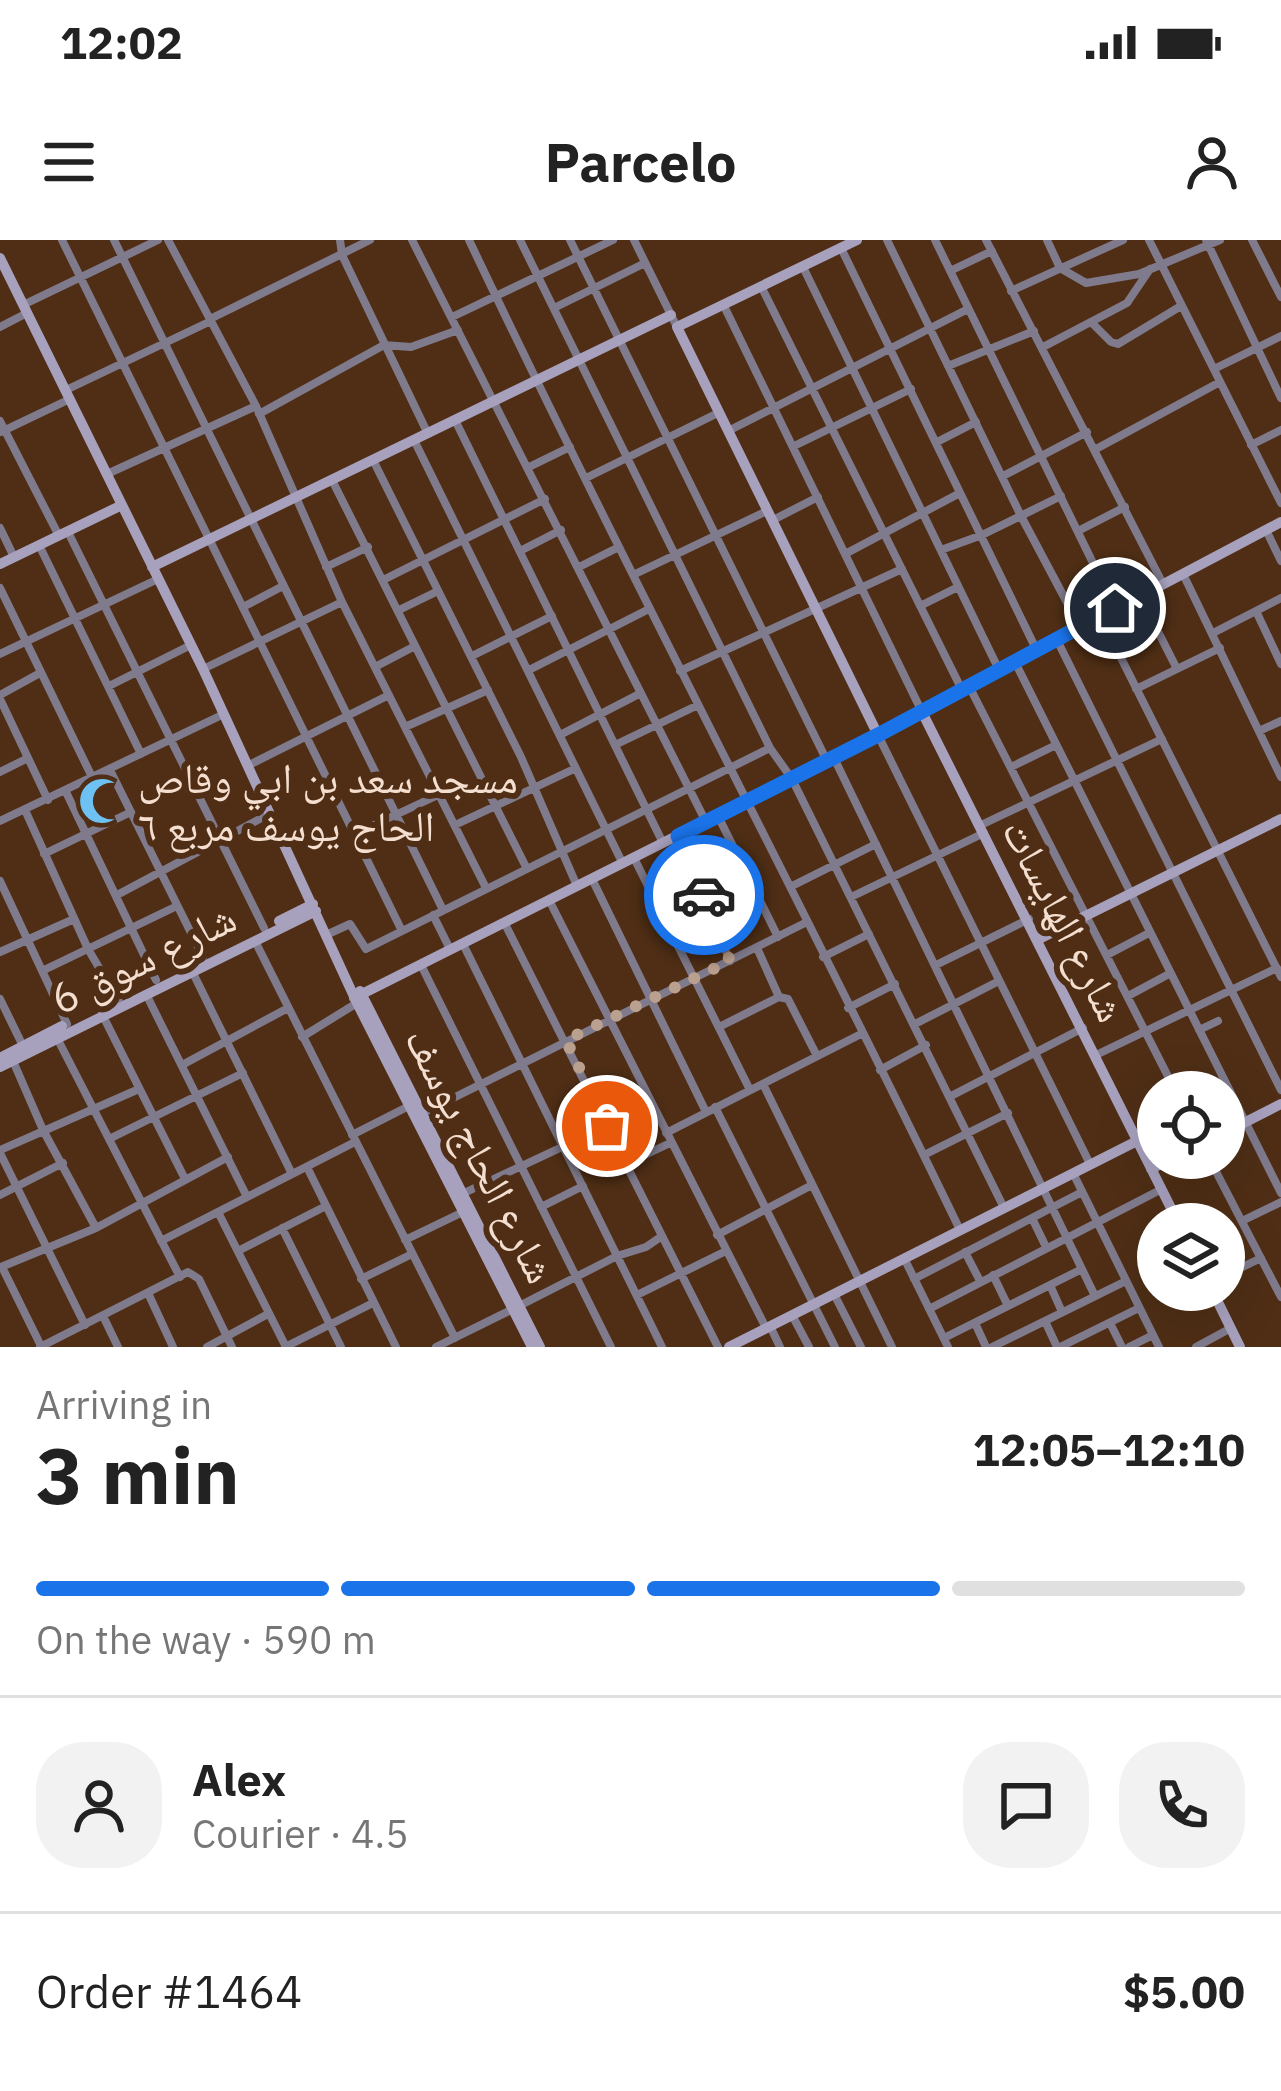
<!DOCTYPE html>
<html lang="en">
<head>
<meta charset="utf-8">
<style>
	body { margin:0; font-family:"IBM Plex Sans","Noto Naskh Arabic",sans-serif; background:#f2f2f2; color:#222; height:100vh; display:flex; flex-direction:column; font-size:45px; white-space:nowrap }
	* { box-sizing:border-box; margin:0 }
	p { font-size:39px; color:#767676 }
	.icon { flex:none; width:66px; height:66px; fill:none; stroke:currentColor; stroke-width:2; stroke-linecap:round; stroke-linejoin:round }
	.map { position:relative; height:1107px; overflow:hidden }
	.details { display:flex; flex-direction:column; background:#fff; flex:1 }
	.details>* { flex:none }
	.fabs { position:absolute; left:1137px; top:831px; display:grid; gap:24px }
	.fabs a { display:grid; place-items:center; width:108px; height:108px; border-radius:50%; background:#fff; box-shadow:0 12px 48px #0002; font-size:60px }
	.pin { position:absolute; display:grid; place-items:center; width:102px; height:102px; color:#fff; margin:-51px; border:6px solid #fff; border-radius:50%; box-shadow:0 3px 12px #0007 }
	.courier { position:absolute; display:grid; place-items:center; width:120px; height:120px; margin:-60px; border:9px solid #1a73e8; border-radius:50%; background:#fff; color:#222; box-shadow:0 3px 15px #0007 }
	.overview em { font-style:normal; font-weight:800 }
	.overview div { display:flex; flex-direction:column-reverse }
	.overview { display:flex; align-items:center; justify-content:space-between; height:204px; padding:0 36px }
	h1 { font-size:78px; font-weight:800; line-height:90px }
	.bar { display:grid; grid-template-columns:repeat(4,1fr); gap:18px 12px; align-content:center; height:144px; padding:0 36px }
	.bar i { height:15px; border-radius:9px; background:#e0e0e0 }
	.bar .selected { background:#1a73e8 }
	.bar p { grid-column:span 4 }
	.line { display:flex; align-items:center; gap:30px; padding:0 36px; border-top:3px solid #e0e0e0 }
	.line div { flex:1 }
	.round { display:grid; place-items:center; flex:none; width:126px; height:126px; border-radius:48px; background:#f2f2f2 }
	.status { display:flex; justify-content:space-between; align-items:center; height:84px; padding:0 60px; background:#fff; direction:ltr }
	.status svg { height:33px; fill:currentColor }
	header { display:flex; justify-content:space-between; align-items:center; height:156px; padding:0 36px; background:#fff; font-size:54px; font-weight:800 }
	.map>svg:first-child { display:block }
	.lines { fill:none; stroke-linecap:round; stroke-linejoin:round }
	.street { stroke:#7f7b8d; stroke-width:8 }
	.secondary { stroke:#a7a1be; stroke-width:10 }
	.done { stroke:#baa08e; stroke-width:12; stroke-dasharray:0 21.6 }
	.route { stroke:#1a73e8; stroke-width:15 }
	.labels { text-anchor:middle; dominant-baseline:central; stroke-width:12; stroke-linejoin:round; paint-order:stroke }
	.poi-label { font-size:42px; fill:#f3decf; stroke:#4f2e15; text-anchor:start }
	.street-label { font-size:42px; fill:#f3decf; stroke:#4f2e15 }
</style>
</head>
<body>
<div class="status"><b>12:02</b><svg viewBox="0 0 49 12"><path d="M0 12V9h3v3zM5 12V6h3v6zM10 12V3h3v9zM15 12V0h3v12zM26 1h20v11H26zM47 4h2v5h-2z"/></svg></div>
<header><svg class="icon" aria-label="menu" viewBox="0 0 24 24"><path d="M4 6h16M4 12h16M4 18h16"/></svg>Parcelo<svg class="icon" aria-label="person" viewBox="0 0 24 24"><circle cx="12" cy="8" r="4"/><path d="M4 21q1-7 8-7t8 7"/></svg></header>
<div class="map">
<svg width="1281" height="1107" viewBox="0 0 1281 1107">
	<rect width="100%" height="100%" fill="#4f2e15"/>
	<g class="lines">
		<path class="street" d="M62 0 402 691
			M114 0 443 670
			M168 0 256 166 342 362 486 648
			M340 0 342 15 428 194
			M412 0 706 582
			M469 0C627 333 800 658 960 990
			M520 0 770 508 792 539 1004 968
			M570 0 827 521
			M634 0 677 87
			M887 0 1021 276 1080 387
			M935 0 1115 368
			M986 0 1163 344
			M1047 0 1060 28 1086 43 1139 34 1220 0
			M1149 0 1281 263
			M1206 0 1281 158
			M1252 0 1281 57
			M841 8 1037 411
			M803 27 999 430
			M950 31 992 11
			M761 46 962 450
			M1011 51 1123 0
			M723 64 922 472
			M23 65 158 0
			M554 68 645 23
			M452 77 613 0
			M210 79 370 0
			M1092 83 1111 102 1118 104 1181 66
			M0 87 27 73
			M1043 107 1127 63 1150 29
			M948 126 1034 91
			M1214 129 1281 96
			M66 150 211 81
			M259 174 384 105 411 107 458 90
			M455 180 663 603
			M0 181 58 294
			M728 191 968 69
			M1 192 70 159
			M414 200 623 624
			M937 202 976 182
			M1251 205 1281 190
			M794 206 911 149
			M1096 209 1220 142
			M373 220 521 517 577 646
			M529 227 570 207
			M107 234 256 166
			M1003 236 1087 192
			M586 238 718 173
			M332 240 527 629
			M773 280 818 257
			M0 288 14 317
			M1266 290 1281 321
			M1078 291 1125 267
			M68 292 264 688
			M39 305 141 514
			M941 310 982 295 1061 256
			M520 311 561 290
			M845 314 960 253
			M326 327 368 307
			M579 327 619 307
			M1183 334 1281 537
			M633 335 767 271
			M385 339 545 259
			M0 348 93 539
			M1140 356 1177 429
			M920 366 958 347
			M243 367 283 346
			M399 370 438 351
			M1256 371 1281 424
			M1101 378 1281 737
			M1213 393 1281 358
			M1057 400 1281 850
			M0 414 158 339
			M472 416 552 376
			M1015 422 1281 953
			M375 427 415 406
			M203 429 342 362
			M529 430 649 369
			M680 431 902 329
			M109 446 191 405
			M969 446 1176 852
			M1136 449 1220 408
			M0 455 40 433
			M0 459 48 560
			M405 487 488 450
			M1259 491 1281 481
			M560 495 641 453
			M878 495 1090 924
			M615 505 696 466
			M834 518 1095 1056
			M249 525 389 455
			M1011 527 1056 505
			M110 530 203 717
			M0 532 28 518
			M66 552 156 740
			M25 570 88 709 121 765
			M718 576 778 697
			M0 581 224 474
			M455 585 574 529
			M981 585 1162 499
			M355 594 438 555
			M678 596 730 721
			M44 614 131 572
			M634 618 750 850
			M592 639 706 872
			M0 641 67 784
			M792 646 876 604
			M117 655 269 574
			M851 657 984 593
			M549 660 766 1088
			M433 675 450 709
			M504 682 718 1107
			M326 695 350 684 366 709 770 508
			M255 701 455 1098
			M463 704 662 1107
			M757 708 779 757 788 759 817 816
			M0 712 74 679
			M1107 715 1149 693
			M823 717 869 694
			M421 725 611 1107
			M936 725 1029 679
			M44 730 177 666
			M192 731 292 934
			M146 754 247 957
			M1128 756 1169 734
			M0 759 23 806
			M848 768 895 744
			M102 774 185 939
			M915 784 999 741
			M719 787 779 757
			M1199 790 1218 781
			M302 797 357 763
			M57 798 180 1037
			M1096 815 1277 728
			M13 821 43 890 96 988
			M182 825 288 768
			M880 830 926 805
			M763 844 892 1107
			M951 856 1083 788
			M715 867 835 1107
			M423 873 807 682
			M666 893 861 794
			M352 895 409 866
			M109 899 243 833
			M0 910 139 849
			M0 913 85 1085
			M924 915 1008 873
			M1209 918 1281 1057
			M626 924 670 903
			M307 927 396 1107
			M1073 933 1159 1107
			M464 953 607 886
			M0 955 63 923
			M541 967 583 946
			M218 972 286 1107
			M1032 978 1046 1007
			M1242 981 1281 962
			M282 988 341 1107
			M717 995 812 945
			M405 1000 463 972
			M161 1001 355 902
			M238 1011 326 966
			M965 1012 980 1041
			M904 1018 948 1107
			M1 1027 96 988 228 917
			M2 1027 41 1106
			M993 1035 1008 1066
			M1224 1036 1261 1018
			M361 1039 412 1014
			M914 1039 1082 952
			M1050 1045 1062 1072
			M148 1053 173 1107
			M834 1054 861 1107
			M637 1055 726 1011
			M519 1066 617 1016 646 1007 662 996
			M929 1069 1162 949
			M792 1075 809 1107
			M103 1076 118 1107
			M1045 1081 1057 1107
			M975 1083 986 1107
			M1110 1083 1122 1107
			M770 1086 780 1107
			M944 1098 1082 1029
			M40 1107 188 1032 199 1039 232 1107
			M207 1107 268 1074
			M285 1107 373 1063
			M436 1107 513 1069
			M992 1107 1126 1041
			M1060 1107 1139 1068
			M1129 1107 1153 1095
			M1196 1107 1231 1088"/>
		<path class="secondary" d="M857 0 677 87 878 495
			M0 18 203 429 357 763 532 1107
			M0 324 122 265
			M152 327 671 75
			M922 472 1179 984
			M279 681 313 664
			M1039 699 1281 579
			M360 751 540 1107
			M354 758 878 495 1281 282
			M0 818 62 786
			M0 827 316 671
			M1224 893 1281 864
			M1151 929 1173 918
			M1212 1050 1240 1107
			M729 1107 1139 900"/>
	</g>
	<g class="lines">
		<path class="done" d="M607 886 566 800 730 721 704 655"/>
		<path class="route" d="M704 655 678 596 878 495 1115 368"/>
	</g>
	<defs>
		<symbol id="mosque-bare" viewBox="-9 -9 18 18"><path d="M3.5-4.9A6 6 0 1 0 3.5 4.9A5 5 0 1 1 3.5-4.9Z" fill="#6ec2f3" stroke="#4f2e15" stroke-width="2.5" paint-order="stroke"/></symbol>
	</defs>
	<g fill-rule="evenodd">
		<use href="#mosque-bare" x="69" y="528" width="66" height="66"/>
	</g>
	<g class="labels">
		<g class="poi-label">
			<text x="138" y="537">مسجد سعد بن ابي وقاص<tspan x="138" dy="48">الحاج يوسف مربع ٦</tspan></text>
		</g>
		<g class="street-label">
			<text transform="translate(1065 680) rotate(63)">شارع الهايسات</text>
			<text transform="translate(143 718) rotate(-26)">شارع سوق 6</text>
			<text transform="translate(481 915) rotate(63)">شارع الحاج يوسف</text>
		</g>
	</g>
</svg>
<div class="fabs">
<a><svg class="icon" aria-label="locate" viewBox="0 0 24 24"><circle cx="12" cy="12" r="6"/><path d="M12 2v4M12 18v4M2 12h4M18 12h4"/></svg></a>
<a><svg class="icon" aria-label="layers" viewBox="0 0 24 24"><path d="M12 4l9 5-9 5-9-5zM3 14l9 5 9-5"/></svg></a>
</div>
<div class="pin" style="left:607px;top:886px;background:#ea580c"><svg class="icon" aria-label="bag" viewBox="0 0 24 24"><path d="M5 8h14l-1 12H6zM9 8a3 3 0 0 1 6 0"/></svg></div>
<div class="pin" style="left:1115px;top:368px;background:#1f2937"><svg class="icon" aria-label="home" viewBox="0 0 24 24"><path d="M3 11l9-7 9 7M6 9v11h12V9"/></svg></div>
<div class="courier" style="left:704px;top:655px"><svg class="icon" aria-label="car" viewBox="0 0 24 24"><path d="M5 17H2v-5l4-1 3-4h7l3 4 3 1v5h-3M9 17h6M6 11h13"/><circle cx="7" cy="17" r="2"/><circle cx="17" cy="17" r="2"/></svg></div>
</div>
<section class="details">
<div class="overview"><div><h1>3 min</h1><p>Arriving in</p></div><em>12:05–12:10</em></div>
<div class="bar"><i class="selected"></i><i class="selected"></i><i class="selected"></i><i></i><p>On the way · 590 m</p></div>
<div class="line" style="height:216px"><a class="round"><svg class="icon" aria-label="person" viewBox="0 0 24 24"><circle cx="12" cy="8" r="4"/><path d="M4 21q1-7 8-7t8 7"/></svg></a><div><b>Alex</b><p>Courier · 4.5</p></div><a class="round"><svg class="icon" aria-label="chat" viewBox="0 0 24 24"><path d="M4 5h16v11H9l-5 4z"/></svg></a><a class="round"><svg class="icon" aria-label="phone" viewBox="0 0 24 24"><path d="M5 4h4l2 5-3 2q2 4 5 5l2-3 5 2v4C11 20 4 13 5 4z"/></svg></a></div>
<div class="line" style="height:156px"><div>Order #1464</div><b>$5.00</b></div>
</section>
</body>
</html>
